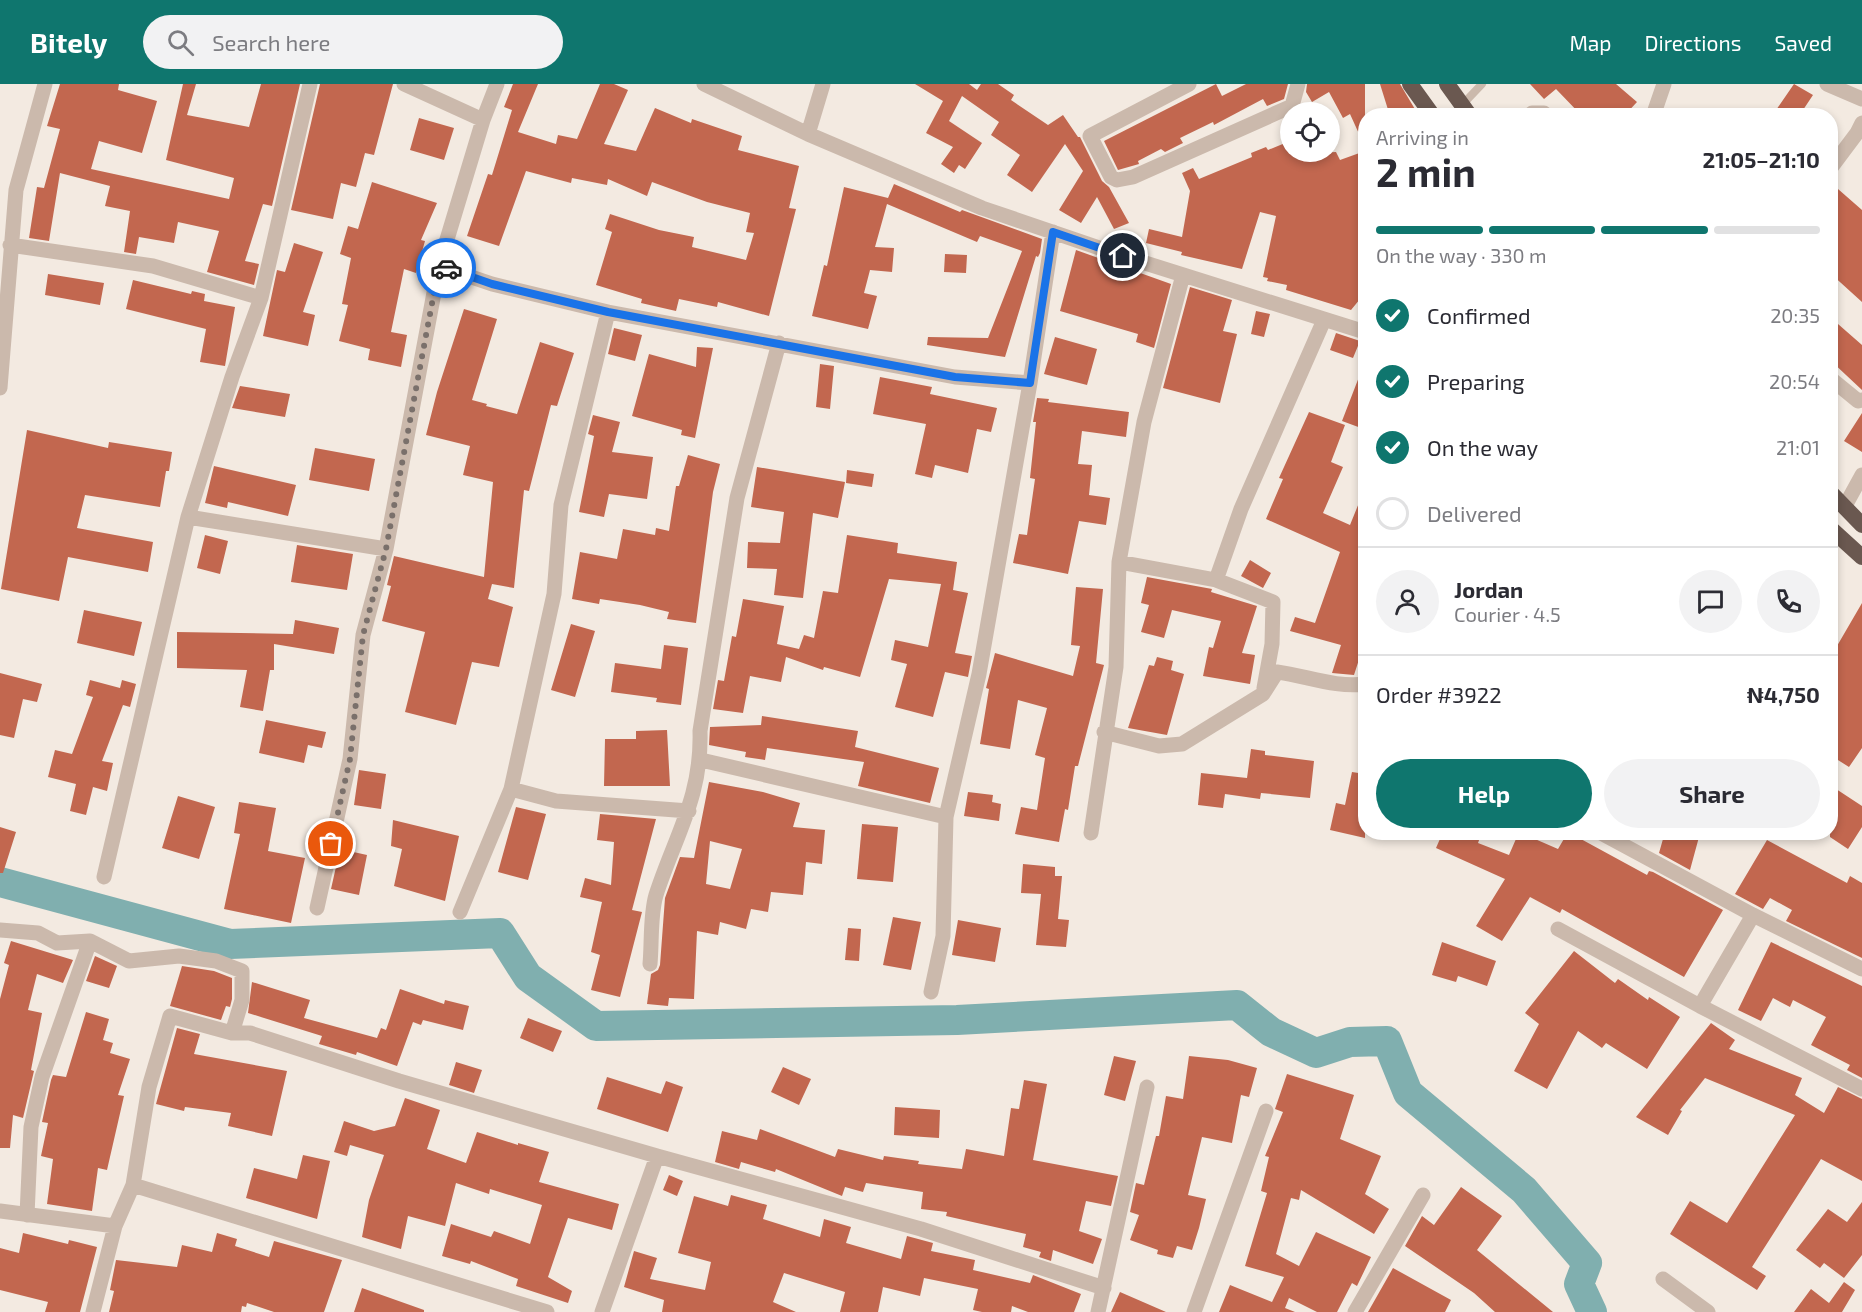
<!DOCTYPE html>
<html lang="en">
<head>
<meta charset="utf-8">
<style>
	body { margin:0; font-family:"Exo 2",sans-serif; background:#f2f2f3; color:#2b2b33; height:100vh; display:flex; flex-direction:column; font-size:22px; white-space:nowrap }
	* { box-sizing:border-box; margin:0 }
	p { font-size:20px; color:#7c7c81 }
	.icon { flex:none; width:33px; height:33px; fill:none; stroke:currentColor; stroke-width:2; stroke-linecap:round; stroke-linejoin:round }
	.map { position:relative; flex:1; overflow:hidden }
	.details { position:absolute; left:1358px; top:24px; width:480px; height:732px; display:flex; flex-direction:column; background:#fff; border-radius:24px; box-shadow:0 3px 9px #0003 }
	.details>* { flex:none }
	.fabs { position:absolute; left:1280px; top:18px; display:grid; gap:12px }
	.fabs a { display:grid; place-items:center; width:60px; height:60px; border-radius:50%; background:#fff; box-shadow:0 3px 9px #0003; font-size:30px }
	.pin { position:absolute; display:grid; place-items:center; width:51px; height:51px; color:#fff; margin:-26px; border:3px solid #fff; border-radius:50%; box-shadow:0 2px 6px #0007 }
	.courier { position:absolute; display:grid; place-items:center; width:60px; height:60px; margin:-30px; border:4px solid #1a73e8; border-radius:50%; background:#fff; color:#222; box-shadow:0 2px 8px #0007 }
	.head em { font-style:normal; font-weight:700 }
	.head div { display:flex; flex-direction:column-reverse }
	.head { display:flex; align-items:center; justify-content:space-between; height:102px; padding:0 18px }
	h1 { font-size:39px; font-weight:700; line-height:45px }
	.bar { display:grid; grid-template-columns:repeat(4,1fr); gap:9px 6px; align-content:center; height:72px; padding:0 18px }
	.bar i { height:8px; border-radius:4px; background:#e1e1e2 }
	.bar .active { background:#0f766e }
	.bar p { grid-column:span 4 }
	.line { display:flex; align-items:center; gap:15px; padding:0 18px; border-top:2px solid #e1e1e2 }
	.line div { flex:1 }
	.round { display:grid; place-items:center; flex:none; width:63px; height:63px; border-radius:32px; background:#f2f2f3 }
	ol { padding:0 18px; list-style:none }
	li { display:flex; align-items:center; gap:18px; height:66px }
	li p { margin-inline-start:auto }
	li .icon { padding:6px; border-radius:50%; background:#0f766e; color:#fff; stroke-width:4 }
	li:last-child { color:#7c7c81 }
	li i { width:33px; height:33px; border:3px solid #e1e1e2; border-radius:50% }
	.action { display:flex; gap:12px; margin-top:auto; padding:12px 18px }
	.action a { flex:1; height:69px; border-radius:36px; background:#0f766e; color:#fff; font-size:24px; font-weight:700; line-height:69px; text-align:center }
	.action a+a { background:#f2f2f3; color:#2b2b33 }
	header { display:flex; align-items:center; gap:36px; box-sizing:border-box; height:84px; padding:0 30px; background:#0f766e; color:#fff }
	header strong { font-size:28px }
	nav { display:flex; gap:33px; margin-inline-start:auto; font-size:21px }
	.search { width:420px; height:54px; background:#f2f2f3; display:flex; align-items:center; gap:15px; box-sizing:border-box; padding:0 21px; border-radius:33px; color:#7c7c81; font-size:22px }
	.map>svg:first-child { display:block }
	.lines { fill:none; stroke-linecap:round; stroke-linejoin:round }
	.river { stroke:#80afaf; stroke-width:30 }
	.building { fill:#c2674f; fill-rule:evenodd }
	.service { stroke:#cbb9ac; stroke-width:8 }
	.minor { stroke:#cbb9ac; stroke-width:15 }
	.trunk { stroke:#6a5850; stroke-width:16 }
	.done { stroke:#7a706b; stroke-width:6; stroke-dasharray:0 10.8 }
	.route { stroke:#1a73e8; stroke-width:8 }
</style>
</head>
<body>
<header>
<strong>Bitely</strong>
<div class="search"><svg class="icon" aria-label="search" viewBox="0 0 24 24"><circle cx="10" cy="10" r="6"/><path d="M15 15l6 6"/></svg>Search here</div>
<nav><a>Map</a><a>Directions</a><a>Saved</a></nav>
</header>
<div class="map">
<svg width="1862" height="1228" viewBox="0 0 1862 1228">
	<rect width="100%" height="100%" fill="#f3eae1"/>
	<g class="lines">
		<path class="river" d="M0 798 230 860 500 849 528 893 596 942 957 936 1237 921 1271 948 1316 969 1350 958 1387 957 1408 1009 1524 1106 1587 1179 1579 1200 1592 1228"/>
	</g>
	<path class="building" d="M60 0H119L118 6 157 17 142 69 99 57 91 85 229 115 234 94 166 76 183 0H196L187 31 249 43 261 0H300L272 122 263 120 245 177 259 180 254 201 207 188 219 147 178 138 174 159 139 153 136 170 124 168 130 127 105 122 110 102 60 89 49 157 29 154 37 103 44 104 60 45 47 42Z
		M320 0H393L374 71 365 69 356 103 341 99 333 135 291 126Z
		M513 0H538L518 48 556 60 558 51 577 55 600 0H614L628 6 604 60 636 67 655 24 691 39 692 35 742 52 738 66 799 82 789 124 796 125 769 232 718 218 717 223 679 215 676 227 641 219 642 215 596 201 612 148 605 145 610 130 659 146 694 153 692 163 746 176 754 149 746 148 750 129 707 118 652 98 647 112 608 95 607 101 572 94 571 99 526 87 499 162 467 152 488 90 492 91 512 26 504 23Z
		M915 0H969L977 6 981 0H998L1014 11 1011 16 1048 41 1063 31 1078 53H1080L1102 97 1109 103 1129 139 1114 145 1097 113 1081 139 1059 126 1083 87 1065 60 1032 108 1007 91 1020 71 991 51 999 38 962 12 949 37 982 59 965 85 959 81 954 89 941 80 953 63 926 49 943 17Z
		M1216 0 1222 12 1246 0H1288L1284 15 1267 22 1263 15 1214 41 1213 38 1180 54 1183 59 1165 68 1161 65 1138 77 1139 80 1118 86 1104 57Z
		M1307 0H1365V63L1350 30 1343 34 1329 8 1312 18 1306 8Z
		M1380 0H1400L1419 32H1390Z
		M1530 0H1616L1637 18 1624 32H1582L1556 5 1544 15Z
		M1794 0 1813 11 1799 32H1772Z
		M419 34 454 44 444 76 410 66Z
		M1290 57V68L1297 70 1336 68 1340 76 1365 67V144L1358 160 1365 163V188L1360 201 1365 209 1351 226 1286 206 1287 201 1267 197 1268 194 1263 193 1276 132 1260 128 1242 185 1181 171 1182 168 1146 159 1149 145 1182 153 1190 107 1182 89 1193 84 1199 95 1252 73 1251 69 1266 63 1268 66Z
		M372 98 437 119 421 156 425 157 416 189 404 185 391 248 407 251 401 283 368 276 370 265 339 257 348 221 342 220 351 174 340 170 348 142 358 145Z
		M894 100 960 128 962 126 1042 155 1040 169 1038 173 1036 172 1005 273 927 261 928 253 988 254 1022 167 980 152 977 158 887 120 875 163 894 164 892 188 870 186 864 209 877 212 868 245 812 232 824 181 827 182 844 103 888 114Z
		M1838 105 1862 126V218L1830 189V113Z
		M294 159 323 168 303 228 315 231 308 262 263 252 277 186 285 188Z
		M1076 166 1171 200 1154 264 1136 258 1138 250 1060 227Z
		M945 170 967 171 966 189 944 188Z
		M48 190 104 199 100 221 45 211Z
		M133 196 191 210 192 207 205 210 204 217 235 223 225 282 200 278 206 245 126 225Z
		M1190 203 1232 216 1223 247 1237 250 1220 319 1163 304Z
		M464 225 497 235 472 316 487 320 486 322 517 330 540 258 574 269 557 322 551 321 529 407 524 406 514 504 492 500 488 515 513 523 499 583 472 578 456 641 405 628 425 548 382 537 391 502 387 501 394 472 484 493 493 398 463 391 470 362 426 351 437 308Z
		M1256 227 1270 230 1264 253 1251 250Z
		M1830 233 1862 261V306L1830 276Z
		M614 244 642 251 635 277 608 270Z
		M1336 249 1360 257 1353 274 1330 266Z
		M1055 253 1097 265 1087 301 1044 290Z
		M697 263 713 264 695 354 681 351 682 346 632 332 649 270 696 283Z
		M820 280 834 282 830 325 816 323Z
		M1364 280 1365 334 1361 344 1342 337Z
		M880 293 932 303 930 310 997 324 991 348 977 345 968 389 935 381 932 394 915 390 926 340 873 330Z
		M240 302 290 310 285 333 232 324Z
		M1037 314 1049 315 1048 318 1129 328 1126 353 1082 347 1078 380 1092 381 1089 411 1110 414 1106 441 1079 437 1068 490 1013 479 1019 450 1027 451 1035 395 1030 394 1036 338H1033Z
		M1309 328 1345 341 1331 378 1343 383 1323 429 1350 441 1365 404V459L1358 477 1365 478V557L1354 591 1332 589 1341 561 1290 547 1295 533 1315 539 1340 468 1266 435 1283 395 1279 394Z
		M1862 329V368L1844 357Z
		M593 331 620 338 612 368 653 373 647 415 609 410 604 433 579 428 594 352 588 350Z
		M27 346 108 364 109 358 172 368 169 387H166L160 423 85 411 77 444 153 458 148 488 68 473 59 517 1 505Z
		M315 364 375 375 369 407 309 396Z
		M688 371 720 380 713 408 696 539 667 535 669 528 640 521 600 515 599 520 572 515 580 468 617 475 623 445 655 451 656 444 669 447 676 402H679Z
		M214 382 296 401 288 432 228 418 227 424 205 419Z
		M757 383 845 398 838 434 813 429 803 514 774 511 777 485 747 484 748 458 780 459 784 428 751 423Z
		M847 386 874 390 872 403 846 399Z
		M205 451 228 457 220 490 197 484Z
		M847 451 898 459 897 469 957 478 953 506 968 509 955 569 972 572 968 593 945 588 933 633 895 623 907 580 891 576 895 556 928 563 941 500 889 495 860 593 824 583 823 586 786 573 781 598 750 592 743 629 713 625 718 596 724 597 732 552 736 553 743 515 784 522 777 560 799 565 804 551 814 554 823 507 838 509Z
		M297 461 353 470 347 506 291 498Z
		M1250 476 1271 489 1263 504 1241 492Z
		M1147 493 1212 505 1211 508 1257 522 1242 569 1255 571 1250 600 1203 592 1209 563 1213 564 1221 537 1172 526 1164 554 1141 548 1149 521 1141 519Z
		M1076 503 1103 505 1096 579 1104 581 1078 682H1075L1068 726 1065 725 1059 758 1015 750 1021 723 1037 726 1045 674 1035 671 1047 624 1018 616 1010 665 980 660 989 605 986 604 995 569 1073 592 1080 562 1071 561Z
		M1862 519V664L1849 683 1830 671V574Z
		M84 526 142 538 134 572 77 559Z
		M295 536 339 544 334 570 274 560V586H270L263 627 240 623 247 586 177 584V548L293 550Z
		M571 540 595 547 575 613 551 606Z
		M664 561 688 564 681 621 656 618 657 614 611 608 615 579 661 585Z
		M1157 573 1173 577 1171 586 1184 590 1167 651 1128 644 1149 581 1154 582Z
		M0 589 42 600 37 618 23 615 14 654 0 651Z
		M90 596 120 604 122 596 136 600 130 623 123 621 102 677 113 679 107 707 93 703 86 731 70 727 76 700 48 693 55 666 72 670 93 613 86 611Z
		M762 632 858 647 855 663 939 684 930 719 858 702 864 678 767 664 765 676 745 673 746 668 709 661 710 643 761 641Z
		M266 636 326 648 322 664 308 661 304 679 259 669Z
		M667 646 670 702H604L605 655H636V647Z
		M1251 665 1265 667V671L1314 677 1310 714 1261 709 1260 715 1225 710 1223 724 1198 721 1201 689 1247 694Z
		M359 686 386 690 381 725 354 721Z
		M1352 688 1365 690V754L1330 746 1336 719 1345 721Z
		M709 698 763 708 800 719 793 743 825 746 822 780 806 778 803 811 771 808 768 828 751 825 746 845 720 838 718 851 697 847 694 915 669 914 668 922 647 920 651 890 658 886 660 881 665 814 680 773 694 774ZM710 757 742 765 730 805 706 800Z
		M1830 701 1862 722V743L1848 765 1830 753Z
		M968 708 993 711 992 718 1001 720 999 737 964 732Z
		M178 712 215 723 199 775 162 764Z
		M239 718 276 724 268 767 305 774 291 839 224 825 240 750 234 749Z
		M516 723 546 730 528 796 498 788Z
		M600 730 656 735 632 826 642 828 620 913 591 906 600 871 591 868 602 818 580 813 585 794 611 801 614 758 597 756Z
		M393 736 459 752 445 817 394 802 402 765 391 762Z
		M862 740 898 743 893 798 857 795Z
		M0 743 16 748 3 789H0Z
		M1443 748H1482L1478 759 1509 771 1519 748 1558 765 1568 748 1647 791 1649 787 1653 788 1723 826 1684 893 1562 825 1560 829 1530 813 1502 857 1476 842 1505 795 1436 764Z
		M1665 748H1684L1699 753 1690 786 1659 769Z
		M1767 756 1847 799 1850 792 1862 799V874L1786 837 1792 826 1770 814 1763 825 1735 810Z
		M340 765 367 771 359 811 331 805Z
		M1023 780 1055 783V792H1062L1058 835 1069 836 1066 863 1036 861 1041 810 1021 809Z
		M893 833 921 838 911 886 883 881Z
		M958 836 1001 844 995 878 952 871Z
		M848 844 861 845 859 877 845 876Z
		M11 857 73 876 63 899 37 890 28 926 42 929 31 986 34 987 23 1034 13 1031 10 1064H0V915L9 881 4 879Z
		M1442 858 1496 877 1487 902 1458 892 1456 898 1432 891Z
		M1771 858 1862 902V994L1847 986 1850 981 1811 961 1826 933 1793 916 1790 923 1773 914 1761 937 1738 926Z
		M1574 867 1615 899 1618 895 1648 916 1649 913 1680 933 1647 985 1606 959 1602 964 1578 947 1547 1005 1514 987 1539 940 1525 929Z
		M95 872 117 882 109 904 86 897Z
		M182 882 214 887 232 894V915L230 923 226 922 221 936 170 922Z
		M252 898 310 916 304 934 377 954 381 944 386 946 400 905 444 920 445 916 469 922 463 946 423 936 421 941 413 938 397 982 357 968 356 971 319 960 322 952 248 929Z
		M86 928 109 935 103 956 113 959 110 969 130 975 118 1011 124 1012 107 1086 98 1084 92 1127 47 1120 53 1075 41 1072 48 1039 42 1038 51 996 53 991 66 993Z
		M528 934 562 947 553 968 520 954Z
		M1711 939 1735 956 1729 965 1802 994 1795 1011 1824 1029 1838 1003 1862 1015V1097L1821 1075 1752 1183 1766 1192 1757 1206 1670 1150 1690 1117 1727 1139 1795 1031 1705 994 1680 1026 1682 1027 1668 1051 1636 1033Z
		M177 944 200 950 194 970 287 987 272 1052 228 1042 231 1029 185 1023 184 1027 156 1020Z
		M1114 972 1136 977 1125 1017 1104 1011Z
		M1189 972 1228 976 1257 984 1249 1013 1241 1011 1232 1059 1202 1053 1188 1111 1206 1115 1199 1144 1192 1166 1177 1162 1173 1174 1157 1170 1158 1166 1130 1156 1139 1131 1130 1128 1136 1099 1144 1101 1156 1052H1159L1166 1012 1183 1015Z
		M456 978 482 986 474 1009 449 1001Z
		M783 983 811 995 799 1021 771 1008Z
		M1287 990 1354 1011 1340 1055 1381 1072 1365 1110 1389 1125 1374 1150 1301 1106 1299 1116 1291 1114 1276 1170 1299 1182 1316 1148 1371 1173 1357 1202 1352 1199 1337 1228H1317L1289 1214 1285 1224 1295 1228H1219L1230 1201 1272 1218 1284 1193 1245 1182 1267 1109 1261 1107 1269 1073 1265 1072 1283 1028 1275 1025Z
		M607 993 661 1010 666 997 683 1003 668 1048 597 1025Z
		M1024 996 1047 1000 1033 1076 1118 1092 1111 1122 1086 1117 1079 1147 1102 1155 1093 1180 1053 1166 1051 1177 1039 1173 1041 1168 1023 1163 1026 1150 946 1132 947 1128 921 1125 923 1108 866 1099 863 1108 845 1103 842 1112 776 1085 775 1088 741 1078 739 1085 715 1078 722 1047 757 1056 760 1045 835 1073 838 1065 883 1076 884 1072 919 1077 918 1080 962 1085 966 1065 1004 1072 1011 1024 1019 1025Z
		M405 1014 440 1026 427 1065 466 1079 477 1048 518 1061V1059L549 1068 539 1098 619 1120 612 1146 568 1134 548 1193 572 1207 568 1219 516 1202 518 1195 471 1177 470 1180 442 1172 451 1140 491 1153 494 1147 530 1160 542 1121 490 1105 489 1110 456 1099 445 1142 408 1132 401 1165 362 1153 369 1116 384 1071 350 1061 347 1072 334 1068 344 1037 374 1047 395 1042Z
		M895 1023 940 1026 939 1054 894 1051Z
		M303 1071 330 1077 317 1135 246 1114 254 1084 297 1095Z
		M669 1091 683 1097 677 1112 663 1106Z
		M1461 1103 1502 1132 1477 1166 1553 1228H1495L1474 1209 1405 1162 1422 1132 1434 1141Z
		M731 1111 767 1121 763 1135 820 1153 824 1135 851 1143 846 1159 901 1175 907 1152 933 1159 931 1167 975 1176 973 1186 1030 1199 1033 1191 1081 1210 1074 1228H1028L1012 1222 1011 1228H982L973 1226 978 1205 924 1194 920 1212 883 1203 878 1228H840L845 1208 784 1189 773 1218 796 1228H662L664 1216 624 1203 634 1167 657 1174 650 1195 705 1206 711 1178 678 1169 694 1112 728 1122Z
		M1862 1118V1171L1844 1194 1824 1179 1820 1184 1796 1166 1828 1125 1847 1138Z
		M23 1149 68 1160 69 1156 97 1163 80 1228H45L48 1218 0 1206V1164L19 1169Z
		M217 1149 237 1155 235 1162 269 1173 274 1157 342 1176 324 1228H274L247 1219 246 1223 242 1222 241 1228H109L114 1207 110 1206 116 1176 177 1183 182 1161 212 1168Z
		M1393 1184 1451 1216 1445 1228H1368Z
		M1844 1198 1855 1206 1842 1228H1794L1811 1205 1829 1219Z
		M362 1204 424 1226V1228H354Z
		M1120 1208 1166 1228H1111Z"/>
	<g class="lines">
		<path class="service" d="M1462 21 1482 0"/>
		<path class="minor" d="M404 0 483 36
			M704 0 808 50 982 124 1123 172 1365 248
			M1189 0 1090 52 1111 93 1117 96 1133 93 1292 22 1298 0
			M1827 0 1862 15
			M1529 32 1532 29H1544L1547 32
			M1653 32 1664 0
			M808 50 823 0
			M1830 85 1857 49 1862 39
			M10 161 153 182 261 214
			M439 182 492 200 608 228 955 293 1030 299
			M1830 294 1858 317 1862 316
			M0 304 16 106 45 0
			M1845 422 1862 391
			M188 433 386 465
			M1119 478 1216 496 1273 518 1272 560 1264 604
			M1216 496 1241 425 1324 236
			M1104 648 1159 662 1182 660 1263 610 1277 588C1307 592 1336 604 1365 600
			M701 676 946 733
			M511 705 556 717 689 727
			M1599 748 1753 831 1862 885
			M1091 749 1116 583 1119 478 1144 338 1183 191
			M104 793 188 433 232 293 261 214 310 0
			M317 824 350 675 363 551 386 465 439 182 483 36 497 0
			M460 828 511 705 554 510 561 421 608 228
			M1558 845 1700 922 1862 1005
			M0 846 38 849 57 859 90 857 129 877 179 872 216 877 242 887V916L232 949
			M650 880C652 858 650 831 656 811 675 752 702 713 700 647L737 414 779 259
			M931 908 943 852 946 733 979 590 1030 299 1053 148
			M1700 922 1753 831
			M657 1072 921 1145 1104 1204
			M133 1101 547 1228
			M0 1127 115 1142
			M27 1131 31 1043 42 993 90 857
			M1663 1195 1708 1228
			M93 1228 115 1142 133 1101 149 1003 170 932 232 949H250L399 997 657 1072 602 1228
			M1098 1228 1147 1003
			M1194 1228 1266 1027
			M1355 1228 1423 1111"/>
		<path class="trunk" d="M1410 0 1433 32
			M1447 0 1470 32
			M1830 408 1862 441
			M1830 444 1862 473"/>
	</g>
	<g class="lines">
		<path class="done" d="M331 760 350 675 363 551 386 465 439 182 446 184"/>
		<path class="route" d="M446 184 492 200 608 228 955 293 1030 299 1053 148 1123 172"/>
	</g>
</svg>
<div class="fabs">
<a><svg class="icon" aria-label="locate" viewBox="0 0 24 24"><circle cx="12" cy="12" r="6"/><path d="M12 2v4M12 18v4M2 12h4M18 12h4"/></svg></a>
</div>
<div class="pin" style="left:331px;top:760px;background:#ea580c"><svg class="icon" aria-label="bag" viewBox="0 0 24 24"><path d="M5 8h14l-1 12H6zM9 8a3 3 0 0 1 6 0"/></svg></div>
<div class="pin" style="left:1123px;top:172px;background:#1f2937"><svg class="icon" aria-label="home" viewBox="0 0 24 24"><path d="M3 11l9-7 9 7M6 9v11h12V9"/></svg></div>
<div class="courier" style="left:446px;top:184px"><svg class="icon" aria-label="car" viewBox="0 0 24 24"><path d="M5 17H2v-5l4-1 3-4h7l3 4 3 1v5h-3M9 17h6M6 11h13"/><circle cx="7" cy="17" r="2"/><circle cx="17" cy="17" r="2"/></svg></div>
<section class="details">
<div class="head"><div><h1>2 min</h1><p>Arriving in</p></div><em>21:05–21:10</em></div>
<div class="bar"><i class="active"></i><i class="active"></i><i class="active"></i><i></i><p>On the way · 330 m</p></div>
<ol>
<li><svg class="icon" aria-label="check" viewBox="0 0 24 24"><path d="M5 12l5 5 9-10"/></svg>Confirmed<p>20:35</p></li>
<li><svg class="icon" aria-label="check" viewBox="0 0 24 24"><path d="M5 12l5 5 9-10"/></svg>Preparing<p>20:54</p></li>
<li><svg class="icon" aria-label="check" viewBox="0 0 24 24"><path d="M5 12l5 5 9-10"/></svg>On the way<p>21:01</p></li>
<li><i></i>Delivered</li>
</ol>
<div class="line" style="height:108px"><a class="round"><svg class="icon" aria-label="person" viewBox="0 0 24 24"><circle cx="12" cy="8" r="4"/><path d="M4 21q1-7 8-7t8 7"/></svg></a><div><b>Jordan</b><p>Courier · 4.5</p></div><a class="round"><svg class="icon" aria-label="chat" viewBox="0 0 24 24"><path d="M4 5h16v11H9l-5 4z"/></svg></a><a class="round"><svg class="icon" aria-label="phone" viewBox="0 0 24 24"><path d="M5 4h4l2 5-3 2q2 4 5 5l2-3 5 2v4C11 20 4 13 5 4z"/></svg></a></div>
<div class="line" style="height:78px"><div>Order #3922</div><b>₦4,750</b></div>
<div class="action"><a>Help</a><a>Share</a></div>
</section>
</div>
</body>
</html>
